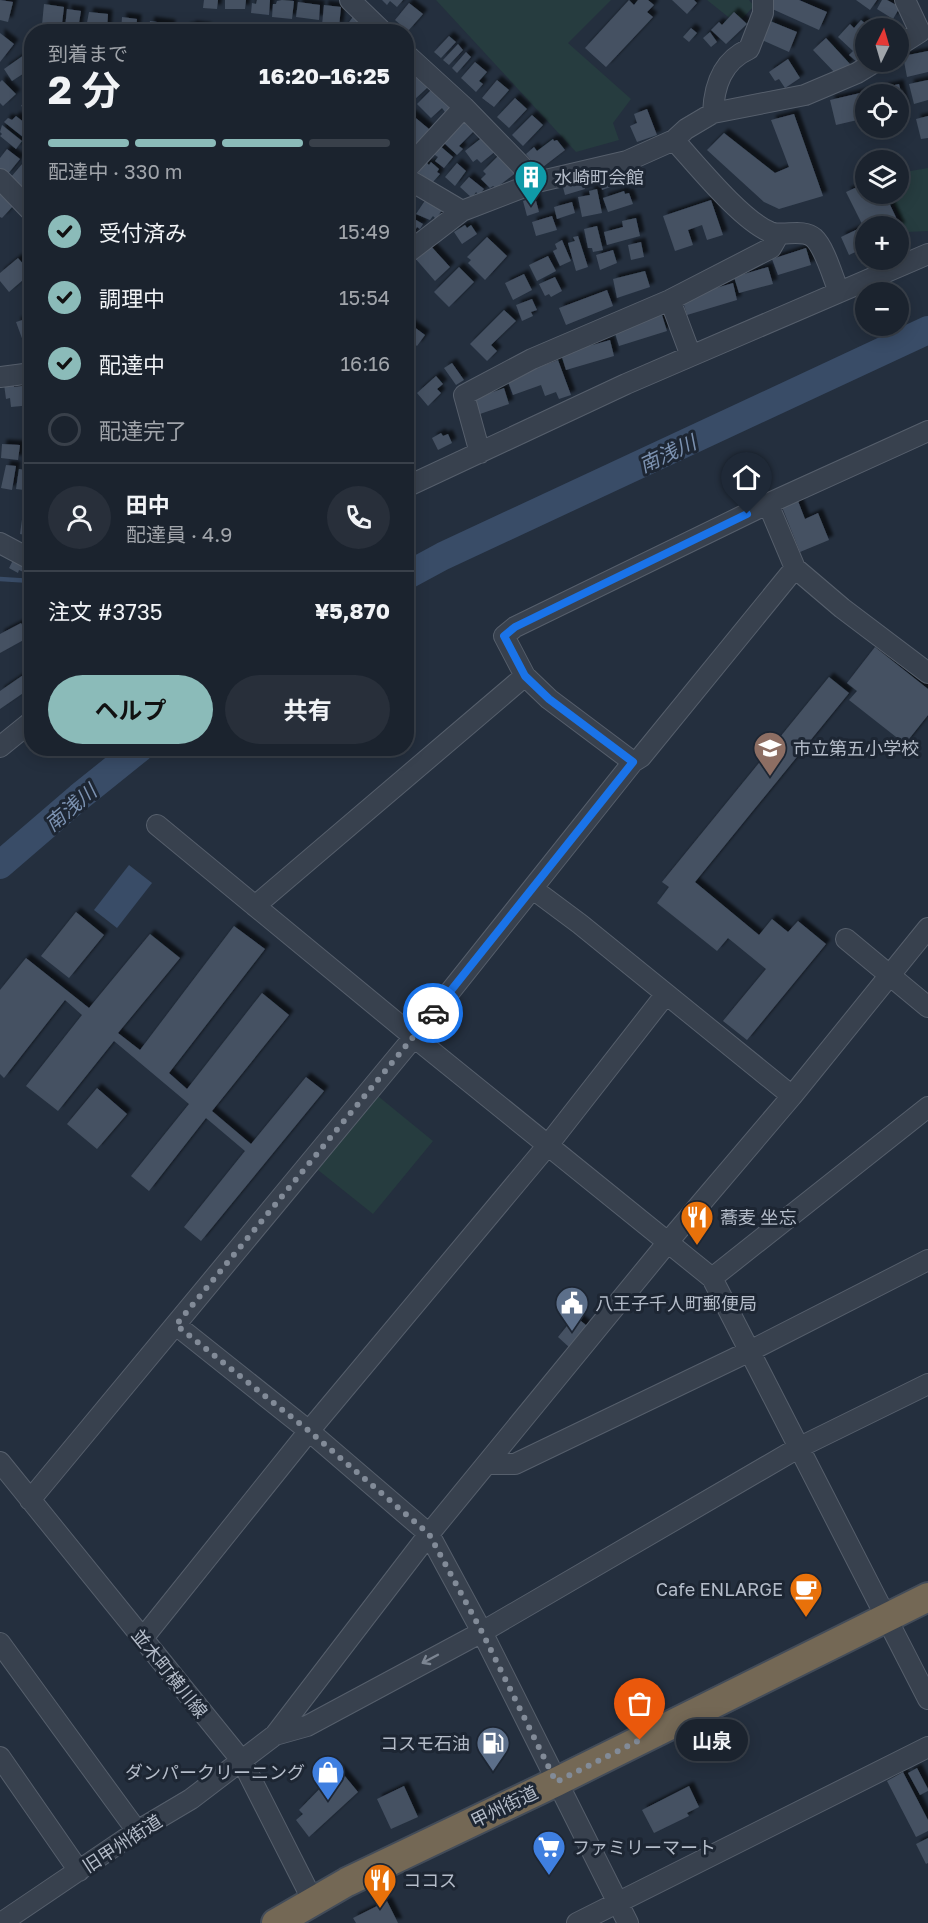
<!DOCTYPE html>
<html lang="ja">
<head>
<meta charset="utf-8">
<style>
	body { margin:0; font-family:"Golos Text","Noto Sans JP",sans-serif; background:#282f3a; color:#f1f3f6; height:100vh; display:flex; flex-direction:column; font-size:22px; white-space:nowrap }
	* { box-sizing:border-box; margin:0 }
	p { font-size:20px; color:#a0a4aa }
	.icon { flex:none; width:33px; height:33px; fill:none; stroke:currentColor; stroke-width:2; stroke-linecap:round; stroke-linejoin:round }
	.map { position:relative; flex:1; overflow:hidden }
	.details { position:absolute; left:24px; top:24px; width:390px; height:732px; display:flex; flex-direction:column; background:#1b232e; border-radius:24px; box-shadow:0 3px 15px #0003,0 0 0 2px #39404a }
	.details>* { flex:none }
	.needle { width:39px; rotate:5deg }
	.buttons { position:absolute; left:855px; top:18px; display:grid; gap:12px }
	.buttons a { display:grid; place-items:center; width:54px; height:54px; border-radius:50%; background:#1b232e; box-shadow:0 3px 15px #0003,0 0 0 2px #39404a; font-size:30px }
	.pin { position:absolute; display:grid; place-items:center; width:51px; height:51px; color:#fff; margin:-62px -26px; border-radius:50% 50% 50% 0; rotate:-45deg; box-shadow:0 0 6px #0007 }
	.pin .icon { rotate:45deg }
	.courier { position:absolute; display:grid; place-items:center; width:60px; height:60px; margin:-30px; border:4px solid #1a73e8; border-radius:50%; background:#fff; color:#222; box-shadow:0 2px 8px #0007 }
	.bubble { position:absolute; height:42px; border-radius:21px; background:#1b232e; box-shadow:0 3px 15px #0003,0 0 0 2px #39404a; font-size:20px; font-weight:700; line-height:42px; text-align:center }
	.headline em { font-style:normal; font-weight:700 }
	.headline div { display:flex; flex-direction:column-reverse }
	.headline { display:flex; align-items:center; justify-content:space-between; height:102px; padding:0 24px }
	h1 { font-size:39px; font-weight:700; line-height:45px }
	.bar { display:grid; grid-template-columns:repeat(4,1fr); gap:9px 6px; align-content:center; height:72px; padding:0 24px }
	.bar i { height:8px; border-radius:4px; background:#39404a }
	.bar .active { background:#8bbbb9 }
	.bar p { grid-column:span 4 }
	.line { display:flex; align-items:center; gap:15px; padding:0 24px; border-top:2px solid #39404a }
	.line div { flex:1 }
	.round { display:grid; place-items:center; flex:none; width:63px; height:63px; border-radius:32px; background:#282f3a }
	ol { padding:0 24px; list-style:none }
	li { display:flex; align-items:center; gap:18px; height:66px }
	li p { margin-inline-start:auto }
	li .icon { padding:6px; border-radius:50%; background:#8bbbb9; color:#111; stroke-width:4 }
	li:last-child { color:#a0a4aa }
	li i { width:33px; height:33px; border:3px solid #39404a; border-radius:50% }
	.primary-button { display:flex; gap:12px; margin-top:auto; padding:12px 24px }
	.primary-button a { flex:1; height:69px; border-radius:36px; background:#8bbbb9; color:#111; font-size:24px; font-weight:700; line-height:69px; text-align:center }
	.primary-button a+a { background:#282f3a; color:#f1f3f6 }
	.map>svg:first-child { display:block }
	.green { fill:#263c3f }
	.water { fill:#394c67 }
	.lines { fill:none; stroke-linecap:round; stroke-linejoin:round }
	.stream { stroke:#394c67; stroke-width:4.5 }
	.river { stroke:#394c67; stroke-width:28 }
	.building { fill:#455162; filter:url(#shadow) }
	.minor-casing { stroke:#565f6c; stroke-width:22 }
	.highway-casing { stroke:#434c59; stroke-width:32 }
	.minor { stroke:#38414e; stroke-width:20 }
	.highway { stroke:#746855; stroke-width:28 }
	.oneway { stroke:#7c8592 }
	.done { stroke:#828b98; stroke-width:6; stroke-dasharray:0 10.8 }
	.route { stroke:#1a73e8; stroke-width:8 }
	.labels { text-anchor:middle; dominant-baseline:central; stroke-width:6; stroke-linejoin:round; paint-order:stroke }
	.poi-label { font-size:18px; fill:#b4bcc9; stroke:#1d2633; text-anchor:start }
	.street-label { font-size:18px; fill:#b4bcc9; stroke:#1d2633 }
	.water-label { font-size:20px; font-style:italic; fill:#7c92b1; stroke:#1d2633 }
</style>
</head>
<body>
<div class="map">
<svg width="928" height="1923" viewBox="0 0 928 1923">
	<defs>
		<filter id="shadow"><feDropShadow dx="4.5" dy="-4.5" stdDeviation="1.5" flood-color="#0009"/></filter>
	</defs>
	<rect width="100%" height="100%" fill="#242f3e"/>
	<path class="green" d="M436 0H611L568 43 631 99 613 123 619 140 576 152Z
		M707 0H749L754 6 737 24Z
		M928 168V231L907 232 889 194H898L899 173Z
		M373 1092 433 1141 373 1214 313 1166Z"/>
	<path class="water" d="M129 865 152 883 117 928 94 910Z"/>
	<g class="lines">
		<path class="stream" d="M0 579 32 581"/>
		<path class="river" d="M406 576 443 556 928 330
			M0 865 79 797 140 748"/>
	</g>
	<path class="building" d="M0 0 13 2 8 22 0 20Z
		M204 0H218L217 9 203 8Z
		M225 0H246L245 9H225Z
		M257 0H270L269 15 251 13 252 3 256 4Z
		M282 0 294 1 292 19 272 17 273 4H276L277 1Z
		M382 0H403L397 7 390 1 387 5Z
		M629 0 634 5 638 0H648L654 5 647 12 653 17 606 67 585 48Z
		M672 0H694L697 3 687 14Z
		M774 0H799L827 12 819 30 770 8Z
		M856 0H877L870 10Z
		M882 0H887L900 7 893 19 877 9Z
		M298 2 320 5 319 20 296 17Z
		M409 3 423 14 408 31 395 20Z
		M44 4 64 7 61 32 44 29V25H42Z
		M324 5 341 7 339 27 322 25Z
		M67 9 81 11 78 29 65 28Z
		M89 12 108 14 107 30 86 28Z
		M734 12 747 24 726 44 711 30 719 22 722 25Z
		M355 14 375 32H346L344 29Z
		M122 17 137 19 136 32H121Z
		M861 20 871 28H866V53L857 62 849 55 853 51 838 37 850 24 854 28Z
		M150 21 171 24 170 32H148Z
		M770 21 797 32 789 52 762 40Z
		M191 25 207 27V32H185L186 27H191Z
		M691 28 697 33 689 42 683 37Z
		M710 32 717 42 711 47 703 38Z
		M0 33 14 44 0 62Z
		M449 36 456 42 441 58 434 52Z
		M826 38 850 64 836 74 813 50Z
		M458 44 463 50 449 65 443 60Z
		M928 51V72L907 77 903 56Z
		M466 52 471 57 457 73 452 68Z
		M24 55 32 68 12 81 4 69Z
		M788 59 800 78 785 88 779 79 775 81 769 72Z
		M475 62 487 72 479 81 483 84 476 92 461 78Z
		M409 69 428 87 414 100 406 93V72Z
		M2 80 16 94 3 106 0 103V82Z
		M497 80 509 90 494 107 482 98Z
		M928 80V100L914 104 909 84Z
		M899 84 905 109 898 110V94H866V118L836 125 830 100Z
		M433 88 451 106 445 112 442 108 431 118 417 104Z
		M32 90V112L21 106Z
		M515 98 527 109 509 128 497 117Z
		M647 109 657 135 637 142 630 126 637 123 634 114Z
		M411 114 429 129 418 144 407 135 410 131 406 126 411 120 408 118Z
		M794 114 823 196 779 209 764 202 707 150 724 133 775 173 789 167 771 120Z
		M532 115 543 125 523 146 512 135Z
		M16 116 30 127 23 137 4 122 8 118 12 120Z
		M928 116V138L921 139 916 119Z
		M467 118 477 128 459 146 463 149 457 155 442 141Z
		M2 125 22 141 16 149 0 136 2 134 0 132Z
		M484 136 497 150 481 163 477 159 473 162 465 151Z
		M553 139 554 141 557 140 565 150 539 170 526 154 534 147 537 151Z
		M439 145 453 157 444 168 435 161 438 157 432 153Z
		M7 149 20 159 7 175 0 169V158Z
		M498 156 505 164 507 162 517 172 496 188 493 186 490 188 481 179 486 174 483 171Z
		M426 162 429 165 431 162 439 169 437 172 440 174 432 183 418 172Z
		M23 163 32 170V181L25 189 11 177Z
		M457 163 466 171 455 186 445 177Z
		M613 166 617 182 610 184 611 187 602 190 600 173Z
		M469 177 484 189 479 195 476 192 472 198 460 187Z
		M582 177 585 189 565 195 562 183Z
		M866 183V194H885L901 228 866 226V232L846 192Z
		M597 189 602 213 582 217 578 197 590 195 589 191Z
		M624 191 625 194 629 193 633 204 608 212 603 198Z
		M0 192 14 205 2 218 0 217Z
		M535 197 539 212 527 216 523 201Z
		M426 199 442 210 436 219 433 216 430 220 416 214Z
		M711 200 723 235 707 240 702 225 688 230 693 245 675 251 663 216Z
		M572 202 575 213 557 219 554 207Z
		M552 216 557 230 536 236 532 222Z
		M411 217 423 224 420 229 417 227 411 238 406 235V219L410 221Z
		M636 218 640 236 607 245 604 232 623 227 622 221Z
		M465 225 467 228 471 225 477 234 462 244 454 232Z
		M597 226 603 250 593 252 592 248H588L584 229Z
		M862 227 866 235V247L849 255 841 237Z
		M578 236 588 267 576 271 568 243 575 241 573 237Z
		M487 237 507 256 485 280 468 263 471 260 467 257Z
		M562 240 571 261 560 266 553 251 557 249 555 244Z
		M641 242 644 257 631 260 628 245Z
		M429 244 450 267 435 281 414 257Z
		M806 248 811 265 778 275 772 259Z
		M613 250 617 263 600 270 596 255Z
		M548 256 556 271 537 281 529 265Z
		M18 258 31 273 9 292 0 281V273Z
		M459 267 474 282 449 307 434 292Z
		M768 267 773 284 739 293 734 277Z
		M645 271 650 287 617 298 613 279Z
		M524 274 532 290 513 300 505 283Z
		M555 277 562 291 551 297 549 294 545 296 539 284Z
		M733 283 737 300 687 315 682 298Z
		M607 290 613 306 566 325 559 308Z
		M532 299 537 310 531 312 533 316 522 321 516 305Z
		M504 310 516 321 491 345 497 351 487 361 470 344Z
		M662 315 667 331 619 346 614 330Z
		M32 317V338L23 341 16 322Z
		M406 321 425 335 417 346 406 337Z
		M610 340 614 356 566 370 561 354Z
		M558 360 571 395 559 399 556 392 545 396 541 385 513 395 507 379Z
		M452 363 464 380 456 385 444 368Z
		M436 376 443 384 437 389 441 393 428 406 417 393Z
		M14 382V387L29 385 32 405 11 407 10 398 6 399 4 384Z
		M504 388 509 404 477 415 471 400Z
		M441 433 443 436 448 434 452 443 438 450 432 438Z
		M2 444 20 445 18 460 1 458Z
		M28 445 32 446V464L26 463Z
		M6 465 16 466 12 490 1 488Z
		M19 469 32 471V491L16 489Z
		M798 501 805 519 818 513 829 540 800 552 782 507Z
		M23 512 32 513 30 536 20 534Z
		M14 558 32 568V576L19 570 18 573 9 568Z
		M21 623 29 637 0 653V634Z
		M875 647 928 689V715L905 744 849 700 857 691 847 683Z
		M29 671 32 674V687L0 709V691Z
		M829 677 849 693 695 882 759 935 772 919 788 932 798 921 826 944 747 1040 723 1021 766 969 728 938 717 951 657 903 669 887 662 882Z
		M76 912 104 935 69 978 41 956Z
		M234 926 265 949 169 1073 187 1089 262 993 289 1015 212 1111 251 1144 306 1077 324 1091 201 1241 184 1227 245 1151 206 1118 149 1191 131 1176 189 1104 114 1041 58 1111 26 1086 82 1015 65 1000 4 1078 0 1074V990L26 958 89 1008 150 934 180 958 118 1033 140 1050Z
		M97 1088 127 1114 97 1149 67 1124Z
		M575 1316 587 1326 570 1348 558 1337Z
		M917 1768 928 1789V1791L920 1795 908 1773Z
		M339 1769 358 1792 309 1837 296 1820 303 1814 299 1810Z
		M903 1772 928 1820V1831L916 1837 887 1781Z
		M404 1786 418 1817 391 1829 377 1799Z
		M689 1786 699 1807 687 1813 689 1816 654 1833 642 1810Z
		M928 1838V1863L926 1864 916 1844Z
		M387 1901 398 1923H356L353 1918Z"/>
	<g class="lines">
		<defs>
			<path id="minor" d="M350 0 383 32
				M898 46 920 32 905 0
				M406 54 464 107 537 182
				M713 113C714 86 722 61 749 49L763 13V0
				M674 140C696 164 741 220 770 232 783 237 803 228 814 238 825 248 833 278 839 292
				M406 170 464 107
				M406 178 462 211
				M0 179 32 212
				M406 254 462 211 537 182 627 161 674 140 686 129 713 113 805 95 857 73 875 62
				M670 300 691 356
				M0 377 32 373
				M480 453 464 395 532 359 670 300 771 248 779 234
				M406 487 626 384 928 254
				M768 504 795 568 842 608 928 673
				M0 543 32 560
				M525 676 504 636 515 627 765 505 928 431
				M0 747 32 721
				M157 825 414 1037 712 1278 928 1699
				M533 889 580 924 792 1096
				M255 906 525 676 549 699 633 762
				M846 939 928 1007
				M712 1278 928 1107
				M176 1325 309 1431 429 1534 482 1632 628 1923
				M0 1462 242 1761 313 1901
				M488 1464H515L748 1352 928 1260
				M30 1500 414 1037 633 762 641 757 795 568
				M143 1638 309 1431 548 1145 666 994
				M0 1643 137 1831
				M275 1735 307 1726 482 1632 798 1448 928 1384
				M0 1757 79 1871
				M1 1923 137 1831 191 1799 275 1735 429 1534 668 1242 792 1096 928 928
				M577 1923 928 1747"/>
			<path id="highway" d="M276 1923 347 1882 556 1782 928 1597"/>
		</defs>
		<use href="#minor" class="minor-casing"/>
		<use href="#highway" class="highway-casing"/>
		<use href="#minor" class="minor"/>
		<use href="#highway" class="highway"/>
	</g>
	<defs><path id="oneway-shaft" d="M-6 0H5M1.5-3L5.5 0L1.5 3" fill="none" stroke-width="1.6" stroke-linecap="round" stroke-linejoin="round" transform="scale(1.5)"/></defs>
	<use class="oneway" href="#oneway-shaft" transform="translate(430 1659) rotate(152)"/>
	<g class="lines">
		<path class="done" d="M433 1013 176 1325 309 1431 429 1534 482 1632 556 1782 640 1740"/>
		<path class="route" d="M433 1013 633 762 549 699 525 676 504 636 515 627 747 514"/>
	</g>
	<defs>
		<symbol id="building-pin" viewBox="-11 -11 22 30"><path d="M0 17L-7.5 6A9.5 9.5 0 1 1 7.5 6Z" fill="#0f9aa8" stroke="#1d2633"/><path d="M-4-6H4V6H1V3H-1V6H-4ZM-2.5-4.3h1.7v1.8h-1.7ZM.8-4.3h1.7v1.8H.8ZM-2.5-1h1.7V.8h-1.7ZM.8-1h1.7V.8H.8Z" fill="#fff"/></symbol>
		<symbol id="school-pin" viewBox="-11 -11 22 30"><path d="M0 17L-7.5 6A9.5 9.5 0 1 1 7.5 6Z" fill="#8d6e63" stroke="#1d2633"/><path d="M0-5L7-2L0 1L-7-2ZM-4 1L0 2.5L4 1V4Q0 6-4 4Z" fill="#fff"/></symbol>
		<symbol id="restaurant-pin" viewBox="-11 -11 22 30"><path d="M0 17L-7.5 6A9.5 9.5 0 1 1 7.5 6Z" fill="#e8710a" stroke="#1d2633"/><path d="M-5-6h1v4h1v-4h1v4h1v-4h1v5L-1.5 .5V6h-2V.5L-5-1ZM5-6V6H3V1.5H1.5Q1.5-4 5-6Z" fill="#fff"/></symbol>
		<symbol id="civic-pin" viewBox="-11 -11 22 30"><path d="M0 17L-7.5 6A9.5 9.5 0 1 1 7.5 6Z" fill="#5c6f8a" stroke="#1d2633"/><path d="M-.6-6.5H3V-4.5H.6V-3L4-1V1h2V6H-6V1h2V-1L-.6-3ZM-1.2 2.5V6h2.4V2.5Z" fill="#fff"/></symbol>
		<symbol id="cafe-pin" viewBox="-11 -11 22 30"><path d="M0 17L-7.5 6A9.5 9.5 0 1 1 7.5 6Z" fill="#e8710a" stroke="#1d2633"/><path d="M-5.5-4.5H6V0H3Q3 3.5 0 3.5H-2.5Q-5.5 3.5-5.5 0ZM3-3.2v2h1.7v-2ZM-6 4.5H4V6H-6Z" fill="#fff"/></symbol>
		<symbol id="fuel-pin" viewBox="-11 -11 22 30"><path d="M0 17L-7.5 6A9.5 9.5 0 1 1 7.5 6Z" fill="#5c6f8a" stroke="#1d2633"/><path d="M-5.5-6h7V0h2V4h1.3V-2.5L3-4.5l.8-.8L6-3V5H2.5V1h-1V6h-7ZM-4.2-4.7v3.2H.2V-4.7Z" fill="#fff"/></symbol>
		<symbol id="shop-pin" viewBox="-11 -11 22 30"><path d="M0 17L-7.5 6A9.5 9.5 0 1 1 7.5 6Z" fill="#3f7fe0" stroke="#1d2633"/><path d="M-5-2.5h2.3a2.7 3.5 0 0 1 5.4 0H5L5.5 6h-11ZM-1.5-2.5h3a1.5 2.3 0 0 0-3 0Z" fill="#fff"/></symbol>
		<symbol id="supermarket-pin" viewBox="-11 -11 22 30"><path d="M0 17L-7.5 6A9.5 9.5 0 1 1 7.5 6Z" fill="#3f7fe0" stroke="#1d2633"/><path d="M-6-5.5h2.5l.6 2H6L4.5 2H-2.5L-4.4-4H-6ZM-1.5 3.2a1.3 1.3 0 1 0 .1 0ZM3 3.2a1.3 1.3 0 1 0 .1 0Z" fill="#fff"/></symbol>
	</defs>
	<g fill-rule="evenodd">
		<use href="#building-pin" x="512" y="158" width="38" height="52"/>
		<use href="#school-pin" x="751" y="729" width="38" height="52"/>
		<use href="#restaurant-pin" x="678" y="1198" width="38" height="52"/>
		<use href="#civic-pin" x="553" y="1284" width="38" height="52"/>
		<use href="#cafe-pin" x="787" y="1570" width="38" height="52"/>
		<use href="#fuel-pin" x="474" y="1724" width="38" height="52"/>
		<use href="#shop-pin" x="309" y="1753" width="38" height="52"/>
		<use href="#supermarket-pin" x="530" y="1828" width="38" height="52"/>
		<use href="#restaurant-pin" x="361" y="1861" width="38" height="52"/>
	</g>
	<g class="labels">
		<g class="poi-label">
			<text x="554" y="177">水崎町会館</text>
			<text x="793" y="748">市立第五小学校</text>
			<text x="720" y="1217">蕎麦 坐忘</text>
			<text x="595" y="1303">八王子千人町郵便局</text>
			<text x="783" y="1589" text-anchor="end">Cafe ENLARGE</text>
			<text x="470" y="1743" text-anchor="end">コスモ石油</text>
			<text x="305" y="1772" text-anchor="end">ダンパークリーニング</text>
			<text x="572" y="1847">ファミリーマート</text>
			<text x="403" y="1880">ココス</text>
		</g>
		<g class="street-label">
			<text transform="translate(170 1673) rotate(51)">並木町横川線</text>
			<text transform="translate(504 1806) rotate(-26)">甲州街道</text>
			<text transform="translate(122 1843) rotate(-33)">旧甲州街道</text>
		</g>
		<g class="water-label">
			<text transform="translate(667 453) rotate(-25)">南浅川</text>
			<text transform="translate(70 807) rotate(-40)">南浅川</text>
		</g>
	</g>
</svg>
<div class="buttons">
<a><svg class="needle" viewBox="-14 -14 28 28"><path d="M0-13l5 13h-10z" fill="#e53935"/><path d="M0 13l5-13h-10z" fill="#a0a4aa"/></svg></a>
<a><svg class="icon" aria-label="locate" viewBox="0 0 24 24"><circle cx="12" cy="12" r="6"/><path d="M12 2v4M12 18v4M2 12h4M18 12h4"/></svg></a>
<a><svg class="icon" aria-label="layers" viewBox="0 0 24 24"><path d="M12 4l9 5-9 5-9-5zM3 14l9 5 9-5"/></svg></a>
<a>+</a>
<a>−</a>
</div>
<div class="pin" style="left:640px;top:1740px;background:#ea580c"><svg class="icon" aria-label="bag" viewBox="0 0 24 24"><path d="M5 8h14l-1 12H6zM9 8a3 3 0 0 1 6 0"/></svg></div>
<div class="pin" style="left:747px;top:514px;background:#1f2937"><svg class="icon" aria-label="home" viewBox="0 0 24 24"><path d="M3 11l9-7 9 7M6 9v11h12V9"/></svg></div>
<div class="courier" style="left:433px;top:1013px"><svg class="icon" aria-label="car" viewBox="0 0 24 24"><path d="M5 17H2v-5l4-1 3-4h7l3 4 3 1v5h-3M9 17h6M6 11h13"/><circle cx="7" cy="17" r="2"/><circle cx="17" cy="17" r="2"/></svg></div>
<div class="bubble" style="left:676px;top:1719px;width:72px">山泉</div>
<section class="details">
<div class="headline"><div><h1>2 分</h1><p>到着まで</p></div><em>16:20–16:25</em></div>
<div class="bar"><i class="active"></i><i class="active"></i><i class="active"></i><i></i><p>配達中 · 330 m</p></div>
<ol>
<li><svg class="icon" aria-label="check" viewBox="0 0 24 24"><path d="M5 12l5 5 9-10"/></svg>受付済み<p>15:49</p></li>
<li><svg class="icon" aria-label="check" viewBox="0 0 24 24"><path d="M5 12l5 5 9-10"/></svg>調理中<p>15:54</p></li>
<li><svg class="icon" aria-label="check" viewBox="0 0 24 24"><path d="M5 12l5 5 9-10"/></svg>配達中<p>16:16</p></li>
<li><i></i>配達完了</li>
</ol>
<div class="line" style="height:108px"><a class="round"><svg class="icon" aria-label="person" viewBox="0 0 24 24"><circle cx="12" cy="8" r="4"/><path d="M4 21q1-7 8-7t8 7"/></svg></a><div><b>田中</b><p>配達員 · 4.9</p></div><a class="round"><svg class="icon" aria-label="phone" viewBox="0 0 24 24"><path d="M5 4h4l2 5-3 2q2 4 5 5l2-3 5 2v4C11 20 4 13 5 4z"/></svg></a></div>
<div class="line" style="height:78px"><div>注文 #3735</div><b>¥5,870</b></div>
<div class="primary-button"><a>ヘルプ</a><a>共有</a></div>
</section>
</div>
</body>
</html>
